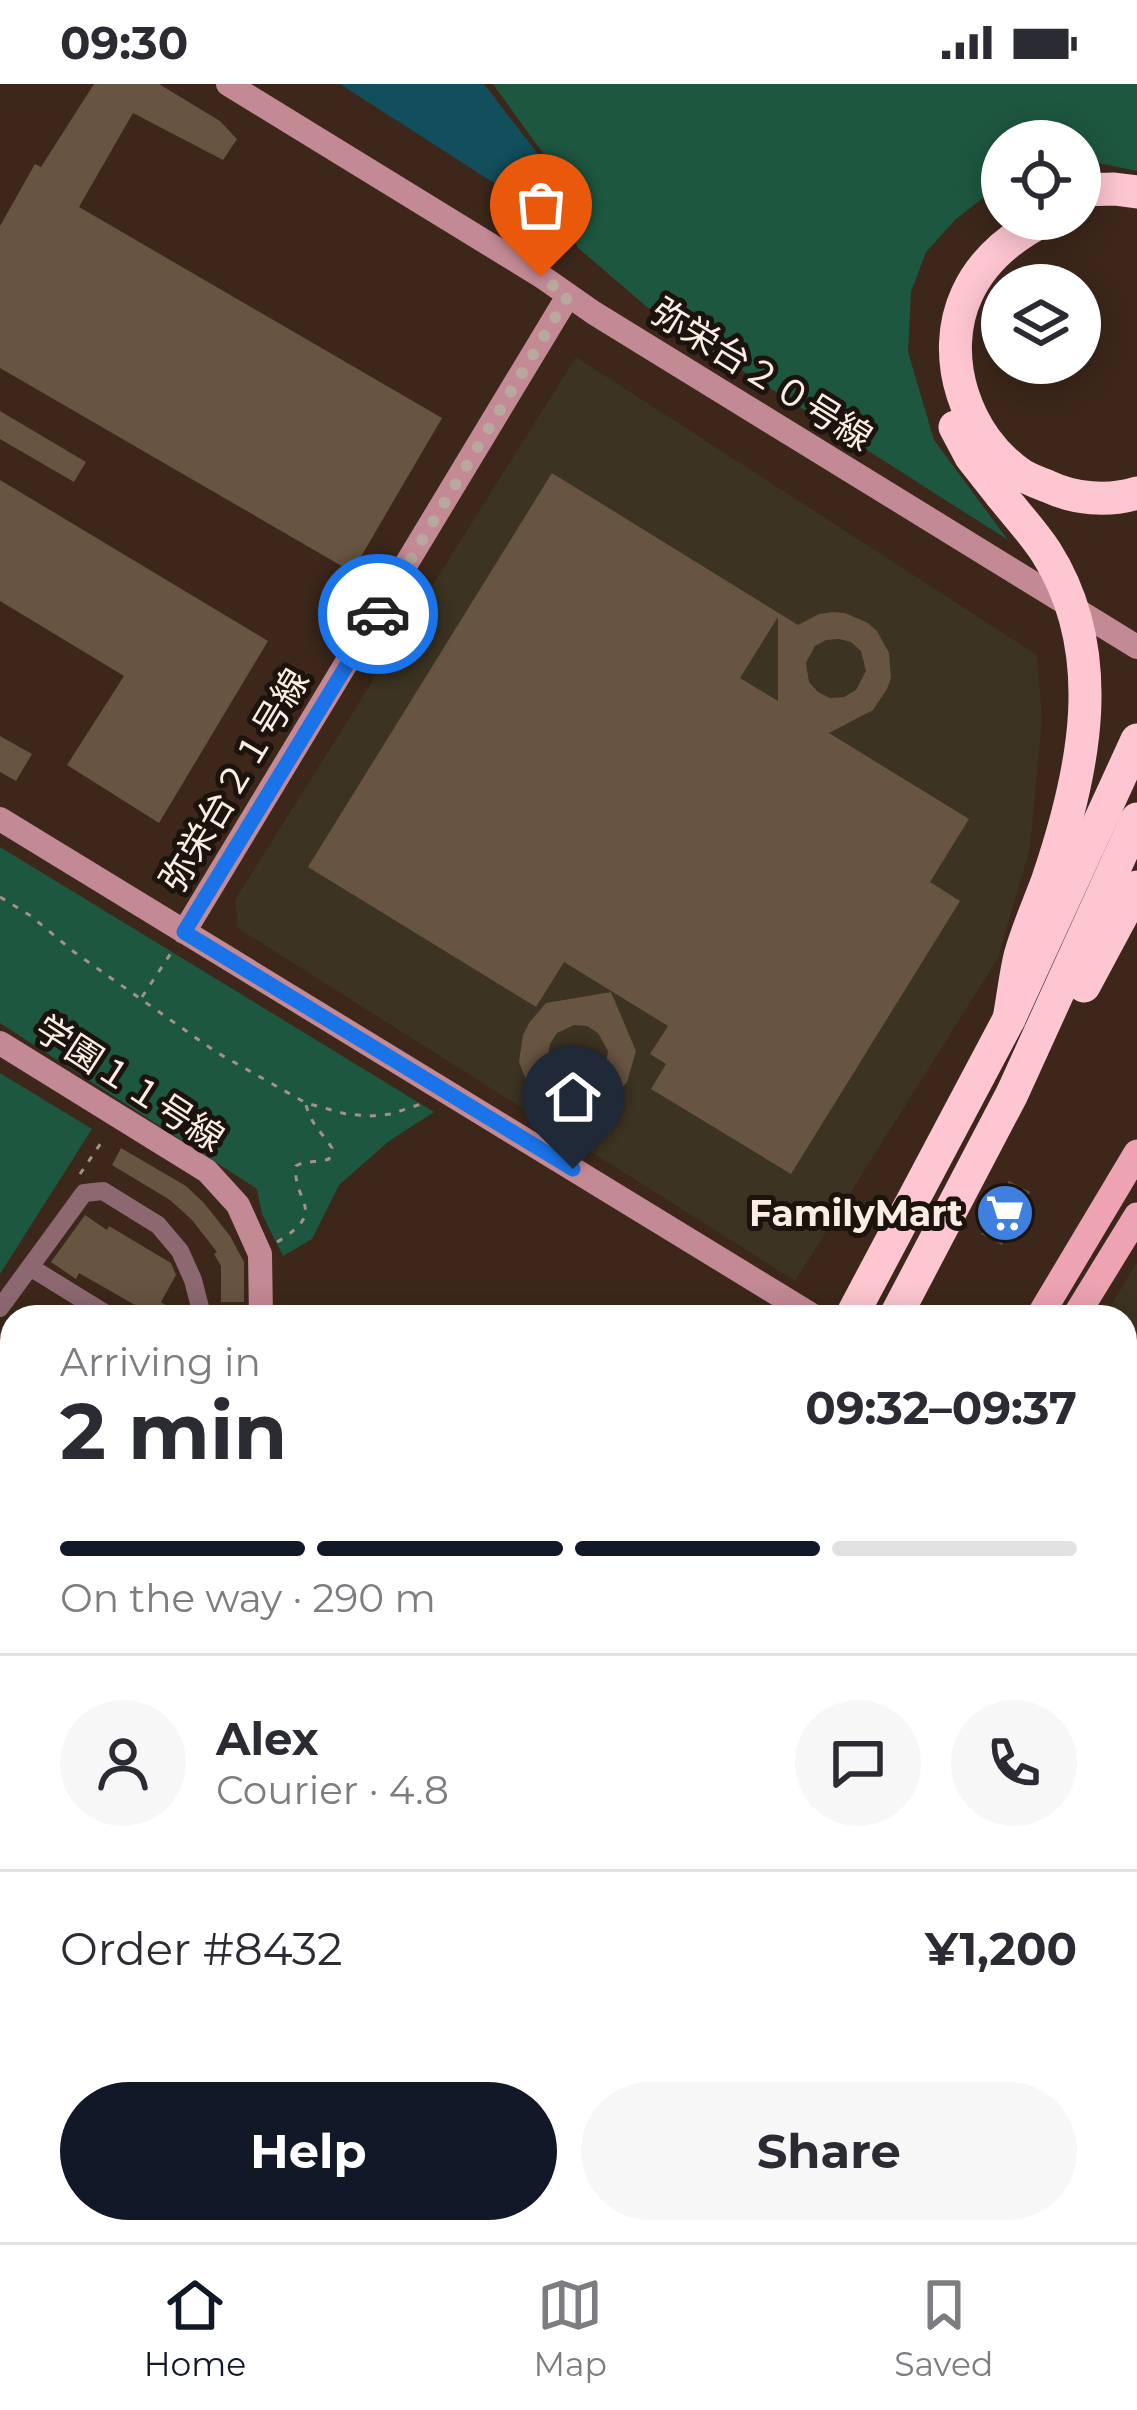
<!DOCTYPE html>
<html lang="en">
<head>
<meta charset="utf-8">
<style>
	body { margin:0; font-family:Montserrat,"Noto Sans JP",sans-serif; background:#f7f7f7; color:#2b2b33; height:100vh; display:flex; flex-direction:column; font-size:45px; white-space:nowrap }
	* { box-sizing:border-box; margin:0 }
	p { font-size:39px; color:#7c7c81 }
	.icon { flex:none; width:66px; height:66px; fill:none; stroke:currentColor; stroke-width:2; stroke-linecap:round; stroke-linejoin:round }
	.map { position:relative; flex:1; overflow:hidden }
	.drawer { position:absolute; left:0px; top:1221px; width:1137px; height:939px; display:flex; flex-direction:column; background:#fff; border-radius:36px 36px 0 0; box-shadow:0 6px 30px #0003 }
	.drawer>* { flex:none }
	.buttons { position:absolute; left:981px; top:36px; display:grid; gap:24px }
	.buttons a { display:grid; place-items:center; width:120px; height:120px; border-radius:50%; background:#fff; box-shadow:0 6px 30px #0003; font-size:60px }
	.pin { position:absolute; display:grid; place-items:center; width:102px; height:102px; color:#fff; margin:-123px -51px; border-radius:50% 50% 50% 0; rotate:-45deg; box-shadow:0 0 12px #0007 }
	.pin .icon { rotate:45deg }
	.courier { position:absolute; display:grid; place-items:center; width:120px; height:120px; margin:-60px; border:9px solid #1a73e8; border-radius:50%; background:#fff; color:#222; box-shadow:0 3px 15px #0007 }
	.headline em { font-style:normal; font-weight:700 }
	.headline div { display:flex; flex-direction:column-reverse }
	.headline { display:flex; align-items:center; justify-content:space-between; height:204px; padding:0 60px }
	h1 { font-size:78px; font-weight:700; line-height:90px }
	.bar { display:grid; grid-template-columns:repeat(4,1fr); gap:18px 12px; align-content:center; height:144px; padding:0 60px }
	.bar i { height:15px; border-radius:9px; background:#e1e1e2 }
	.bar .active { background:#111827 }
	.bar p { grid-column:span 4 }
	.line { display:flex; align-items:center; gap:30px; padding:0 60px; border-top:3px solid #e1e1e2 }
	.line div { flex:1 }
	.round { display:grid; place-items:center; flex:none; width:126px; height:126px; border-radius:63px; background:#f7f7f7 }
	.button { display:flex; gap:24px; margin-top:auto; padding:24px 60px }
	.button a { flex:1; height:138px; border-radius:72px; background:#111827; color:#fff; font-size:48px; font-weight:700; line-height:138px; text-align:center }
	.button a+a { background:#f7f7f7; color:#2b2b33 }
	.status { display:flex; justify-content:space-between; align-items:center; height:84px; padding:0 60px; background:#fff; direction:ltr }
	.status svg { height:33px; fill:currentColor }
	.menu { display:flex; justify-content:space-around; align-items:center; height:168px; border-top:3px solid #e1e1e2; background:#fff; font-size:33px; color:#7c7c81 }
	.menu a { display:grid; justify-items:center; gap:6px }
	.menu .active { color:#111827 }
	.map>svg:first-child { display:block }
	.built { fill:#482d1c }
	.industrial { fill:#3c3322 }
	.green { fill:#1d573f }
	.water { fill:#114f5d }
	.building { fill:#675441; fill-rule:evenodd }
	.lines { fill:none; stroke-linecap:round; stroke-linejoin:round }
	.path { stroke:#a39287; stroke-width:3; stroke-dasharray:6 9; stroke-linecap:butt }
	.street { stroke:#8d6870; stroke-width:18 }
	.secondary { stroke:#c38995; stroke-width:24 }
	.primary { stroke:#eda3b2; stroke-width:27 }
	.highway { stroke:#fdc6d1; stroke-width:33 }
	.highway-bridge { stroke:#fdc6d1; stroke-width:33 }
	.done { stroke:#b8a89d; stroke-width:12; stroke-dasharray:0 21.6 }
	.route { stroke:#1a73e8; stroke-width:15 }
	.labels { text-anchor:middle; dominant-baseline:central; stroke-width:10; stroke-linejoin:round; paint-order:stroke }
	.street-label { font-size:36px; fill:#fbede4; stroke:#1c130d }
	.poi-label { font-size:36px; font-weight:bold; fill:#fbede4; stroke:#1c130d; text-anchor:end }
</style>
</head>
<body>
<div class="status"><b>09:30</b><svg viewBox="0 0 49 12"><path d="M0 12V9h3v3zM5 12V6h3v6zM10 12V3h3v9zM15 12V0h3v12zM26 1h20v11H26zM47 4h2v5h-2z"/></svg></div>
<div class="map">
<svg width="1137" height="2158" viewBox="0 0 1137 2158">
	<rect width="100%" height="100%" fill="#3c271a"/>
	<path class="built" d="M12 1982V2148H226L219 2158H0V1999Z"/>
	<path class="industrial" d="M576 273 1037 571 1042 635 1030 764 998 874 795 1197 238 844 235 816Z
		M1137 1178V1404L1125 1397V1233H1104Z"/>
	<path class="green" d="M493 0H1137V87L1098 79 1080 80V57H1002V103L992 107 956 135 926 168 911 208 908 268 934 356 1008 456 660 234 577 163 571 119 542 68Z
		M0 763 421 1020 434 1028 389 1057 339 1101 312 1155 283 1172 262 1130 257 1105 0 939Z
		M0 989 92 1045 0 1190Z"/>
	<path class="water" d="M340 0H484L538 70 556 105 544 131Z"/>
	<path class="building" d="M94 0H159L220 37 237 55 223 76 133 29 79 123 442 334 352 488 0 284V142L35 80 41 83Z
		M0 327 86 378 74 398 0 355Z
		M552 389 798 541 819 530 833 528 845 529 868 539 877 547 889 569 891 594 887 605 873 626 829 649 969 735 930 798 960 817 791 1090 651 1005 666 980 650 970 668 942 564 878 536 923 308 783ZM778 533V617L740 594ZM839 555 851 558 861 567 866 587 856 606 844 613 830 614 818 608 809 598 806 579 815 562 826 556Z
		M0 396 268 557 159 739 67 681 124 592 0 517Z
		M0 652 32 670 16 697 0 688Z
		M611 908 636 967 627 998 615 1012 594 1025 570 1027 547 1020 529 1003 519 978 523 951 529 939 546 919ZM574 941 587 942 598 949 608 967 606 981 598 993 578 1001 565 998 555 991 548 973 550 960 557 949Z
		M121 1064 186 1102 204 1119 230 1152 244 1178V1218H221V1182L214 1170 217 1168 192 1136 170 1116 112 1081Z
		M1009 1097 1030 1108 1002 1161 981 1150Z
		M85 1131 107 1146 109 1142 171 1179 176 1191 161 1218 184 1233H156L79 1189 76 1195 51 1178Z"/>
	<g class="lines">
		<path class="path" d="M0 813 31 832 74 868 216 968 306 1019 346 1030 372 1032 391 1030 421 1020
			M142 913 173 866
			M80 1090 105 1053
			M277 1158C330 1126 292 1119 296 1082 305 1076 318 1079 329 1075L332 1064C321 1047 312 1042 306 1021"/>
		<path class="street" d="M30 1183 111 1233
			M0 1224 84 1109 103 1107 158 1141 180 1167 193 1196 200 1223 197 1233
			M0 1288 12 1296
			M0 1413 12 1420
			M0 1536 12 1543
			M0 1657 12 1665
			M0 1784 12 1791
			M0 1840 12 1824"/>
		<path class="secondary" d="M228 0 541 192 594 229 1137 563
			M0 735 815 1233
			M184 848 568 212
			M0 959 207 1087 238 1121 260 1170 261 1233
			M1125 1425 1137 1432
			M0 1969 12 1951
			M1125 2080 1137 2079
			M505 2158 512 2148"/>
		<path class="primary" d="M1039 1233 1137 1069
			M1075 1233 1137 1132
			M721 2148V2158
			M747 2148 748 2158"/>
		<path class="highway" d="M1080 106 1114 105 1137 108
			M1046 135C1012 152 983 175 967 210 938 272 966 354 1022 391 1029 395 1039 399 1047 402 1074 415 1108 418 1137 409
			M955 343 971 373 1001 411
			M1084 902 1137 803
			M851 1233 1009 935 1137 656
			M895 1233 1012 1010 1137 735
			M316 2158 322 2148
			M360 2158 366 2148"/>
		<path class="highway-bridge" d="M1001 411C1016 430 1033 448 1046 468 1110 569 1084 689 1048 795 1039 820 1027 846 1020 872 1015 893 1013 914 1009 935"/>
	</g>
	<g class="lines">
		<path class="done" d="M378 530 568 212 541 193"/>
		<path class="route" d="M378 530 184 848 573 1085"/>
	</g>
	<defs>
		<symbol id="supermarket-disc" viewBox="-11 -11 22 22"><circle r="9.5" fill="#3f7fe0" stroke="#1c130d"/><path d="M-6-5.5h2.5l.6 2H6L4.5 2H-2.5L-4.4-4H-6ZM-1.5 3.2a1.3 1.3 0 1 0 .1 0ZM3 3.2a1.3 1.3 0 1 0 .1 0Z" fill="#fff"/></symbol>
	</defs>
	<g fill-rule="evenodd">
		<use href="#supermarket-disc" x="972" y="1096" width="66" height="66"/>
	</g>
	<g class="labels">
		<g class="street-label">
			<text transform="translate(762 290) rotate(32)">弥栄台２０号線</text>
			<text transform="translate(234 696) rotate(-59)">弥栄台２１号線</text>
			<text transform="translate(130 999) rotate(33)">学園１１号線</text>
		</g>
		<g class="poi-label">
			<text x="963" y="1129">FamilyMart</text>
		</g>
	</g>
</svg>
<div class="buttons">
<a><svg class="icon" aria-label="locate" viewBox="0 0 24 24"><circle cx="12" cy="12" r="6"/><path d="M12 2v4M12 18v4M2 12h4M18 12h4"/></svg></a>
<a><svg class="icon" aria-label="layers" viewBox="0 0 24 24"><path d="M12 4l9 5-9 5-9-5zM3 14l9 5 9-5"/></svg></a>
</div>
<div class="pin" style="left:541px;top:193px;background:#ea580c"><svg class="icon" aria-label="bag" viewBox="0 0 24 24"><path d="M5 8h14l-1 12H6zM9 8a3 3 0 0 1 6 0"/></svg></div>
<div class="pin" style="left:573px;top:1085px;background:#1f2937"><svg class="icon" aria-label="home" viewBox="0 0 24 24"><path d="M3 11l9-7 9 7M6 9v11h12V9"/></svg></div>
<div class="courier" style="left:378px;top:530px"><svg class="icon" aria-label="car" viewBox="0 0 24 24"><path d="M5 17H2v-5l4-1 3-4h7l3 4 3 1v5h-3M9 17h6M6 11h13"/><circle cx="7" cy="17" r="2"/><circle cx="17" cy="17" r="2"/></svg></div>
<section class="drawer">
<div class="headline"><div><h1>2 min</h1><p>Arriving in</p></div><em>09:32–09:37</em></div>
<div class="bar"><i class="active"></i><i class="active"></i><i class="active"></i><i></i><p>On the way · 290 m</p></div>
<div class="line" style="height:216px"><a class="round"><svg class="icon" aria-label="person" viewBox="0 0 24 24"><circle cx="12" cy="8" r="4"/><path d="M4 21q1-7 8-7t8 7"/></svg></a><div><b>Alex</b><p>Courier · 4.8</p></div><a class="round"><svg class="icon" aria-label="chat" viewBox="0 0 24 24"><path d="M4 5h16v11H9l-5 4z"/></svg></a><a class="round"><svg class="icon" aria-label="phone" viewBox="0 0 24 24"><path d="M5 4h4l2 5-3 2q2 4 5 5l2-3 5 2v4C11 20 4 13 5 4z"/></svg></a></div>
<div class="line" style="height:156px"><div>Order #8432</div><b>¥1,200</b></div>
<div class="button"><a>Help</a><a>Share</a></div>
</section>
</div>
<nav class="menu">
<a class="active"><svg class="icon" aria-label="home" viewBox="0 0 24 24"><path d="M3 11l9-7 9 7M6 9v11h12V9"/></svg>Home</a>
<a><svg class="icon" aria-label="map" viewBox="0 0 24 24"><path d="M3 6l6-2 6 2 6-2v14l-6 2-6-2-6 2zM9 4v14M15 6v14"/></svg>Map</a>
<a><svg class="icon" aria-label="saved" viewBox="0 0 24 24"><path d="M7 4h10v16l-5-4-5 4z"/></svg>Saved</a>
</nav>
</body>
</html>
